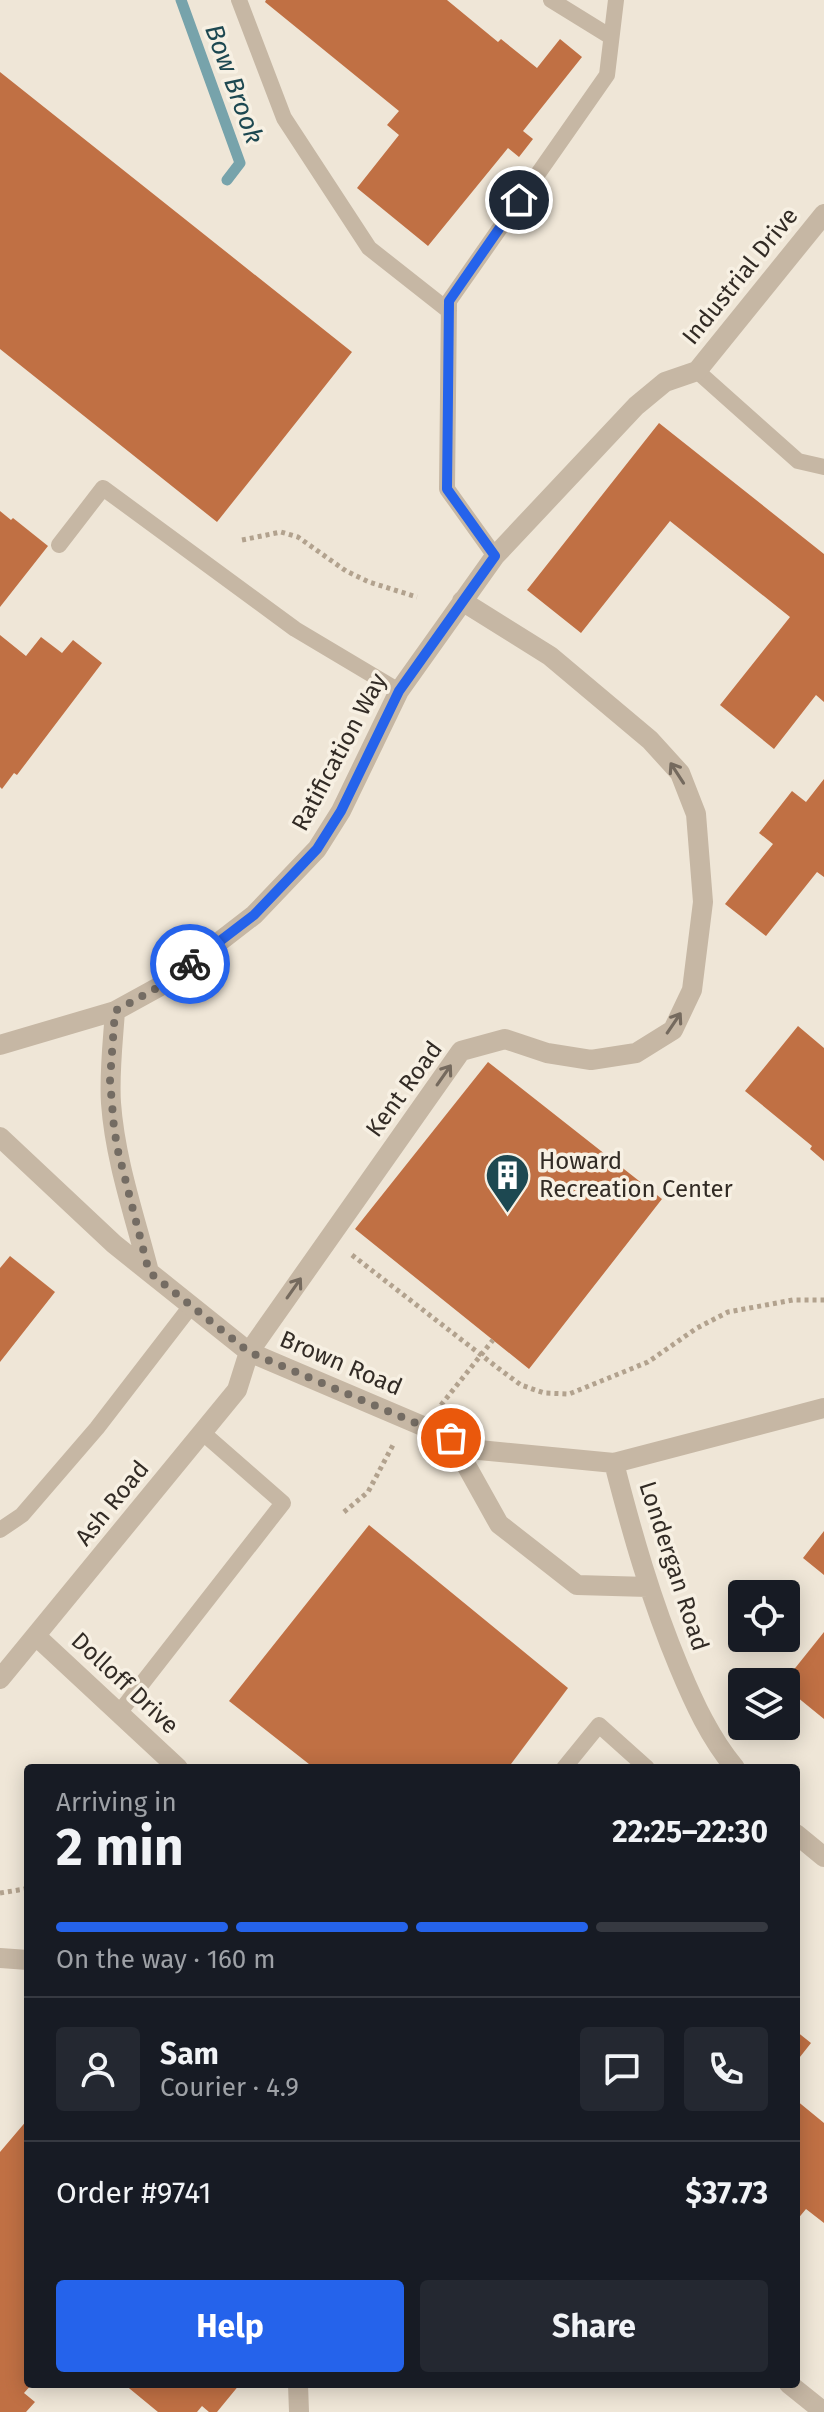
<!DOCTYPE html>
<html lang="en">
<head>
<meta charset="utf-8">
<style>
	body { margin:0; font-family:"Fira Sans",sans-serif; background:#242831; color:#f1f3f6; height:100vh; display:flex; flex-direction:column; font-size:30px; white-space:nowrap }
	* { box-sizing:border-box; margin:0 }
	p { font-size:26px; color:#9ea1a6 }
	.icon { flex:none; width:44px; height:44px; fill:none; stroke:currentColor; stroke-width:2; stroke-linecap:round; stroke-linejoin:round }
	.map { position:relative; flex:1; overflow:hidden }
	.drawer { position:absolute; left:24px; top:1764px; width:776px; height:624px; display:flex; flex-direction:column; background:#171b24; border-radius:8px; box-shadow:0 4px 20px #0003 }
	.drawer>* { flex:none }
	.fabs { position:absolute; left:728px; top:1580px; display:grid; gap:16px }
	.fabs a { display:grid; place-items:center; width:72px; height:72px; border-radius:8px; background:#171b24; box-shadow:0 4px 20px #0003; font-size:40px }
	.pin { position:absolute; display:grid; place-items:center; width:68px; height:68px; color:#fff; margin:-34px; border:4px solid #fff; border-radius:50%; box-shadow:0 2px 8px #0007 }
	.courier { position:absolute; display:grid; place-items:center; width:80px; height:80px; margin:-40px; border:6px solid #2563eb; border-radius:50%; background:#fff; color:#222; box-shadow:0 2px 10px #0007 }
	.overview em { font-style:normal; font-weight:700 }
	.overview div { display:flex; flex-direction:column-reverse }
	.overview { display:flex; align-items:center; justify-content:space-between; height:136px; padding:0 32px }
	h1 { font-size:52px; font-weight:700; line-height:60px }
	.bar { display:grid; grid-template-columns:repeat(4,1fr); gap:12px 8px; align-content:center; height:96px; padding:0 32px }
	.bar i { height:10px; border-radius:6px; background:#363941 }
	.bar .on { background:#2563eb }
	.bar p { grid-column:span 4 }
	.line { display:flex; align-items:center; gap:20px; padding:0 32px; border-top:2px solid #363941 }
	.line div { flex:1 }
	.round { display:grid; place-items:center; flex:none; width:84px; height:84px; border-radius:8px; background:#242831 }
	.cta { display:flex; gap:16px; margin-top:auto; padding:16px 32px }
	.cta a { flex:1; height:92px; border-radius:8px; background:#2563eb; color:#fff; font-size:32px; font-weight:700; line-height:92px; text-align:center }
	.cta a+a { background:#242831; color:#f1f3f6 }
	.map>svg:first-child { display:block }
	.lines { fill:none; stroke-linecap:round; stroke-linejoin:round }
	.stream { stroke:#77a3ab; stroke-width:11 }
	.building { fill:#c07044 }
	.path { stroke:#b2a28e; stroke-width:5; stroke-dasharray:4 4; stroke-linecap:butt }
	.service { stroke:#c6b7a4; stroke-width:16 }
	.minor { stroke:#c6b7a4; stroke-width:20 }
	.oneway { stroke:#756a5e }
	.done { stroke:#746c63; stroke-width:8; stroke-dasharray:0 14.4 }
	.route { stroke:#2563eb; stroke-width:10 }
	.labels { text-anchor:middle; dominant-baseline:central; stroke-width:7; stroke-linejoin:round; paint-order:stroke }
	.street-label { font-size:24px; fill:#322b25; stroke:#f7f0e3 }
	.poi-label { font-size:24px; fill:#322b25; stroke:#f7f0e3; text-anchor:start }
	.water-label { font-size:26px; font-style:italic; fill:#1d4851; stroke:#f7f0e3 }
</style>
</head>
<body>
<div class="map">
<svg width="824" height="2412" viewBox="0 0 824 2412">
	<rect width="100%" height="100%" fill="#efe6d7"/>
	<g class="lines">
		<path class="stream" d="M181 0 240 163 227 180"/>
	</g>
	<path class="building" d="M266 0H447L498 42 501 39 537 68 560 39 582 57 523 131 533 139 519 157 508 148 428 246 357 188 399 135 387 125 399 111 265 2Z
		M0 72 352 352 217 522 0 349Z
		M659 423 824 554V702L816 695 774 749 720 705 790 617 670 521 581 633 527 590Z
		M0 511 11 520 13 518 48 546 0 607Z
		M0 635 26 656 41 637 62 653 73 640 102 663 17 775 14 773 2 789 0 787Z
		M824 779V877L817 872 766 936 725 904 773 844 759 833 792 791 806 802Z
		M798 1026 824 1048V1161L810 1149 812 1146 745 1091Z
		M488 1062 662 1199 529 1369 355 1229Z
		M10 1256 55 1292 0 1362V1268Z
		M369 1525 568 1688 508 1768H314L229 1701Z
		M824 1531V1575L803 1558Z
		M824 1632V1719L786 1688V1682H784Z
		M796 2031 811 2043 796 2062Z
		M796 2100 824 2123V2223L806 2209 796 2221Z
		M28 2119V2384H32L24 2393 35 2402 26 2412H0V2152Z
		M124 2384H240L217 2412H209L202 2406 197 2412H158Z"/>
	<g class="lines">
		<path class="path" d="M242 540 281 532 298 537 346 571 369 582 417 597
			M352 1255 498 1368 521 1385 544 1393 569 1394 648 1362 697 1328 728 1312 793 1300H824
			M441 1405 493 1340
			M344 1512 368 1492 393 1445
			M0 1893 25 1889 28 1885"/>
		<path class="service" d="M239 0 284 118 369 248 449 311
			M551 0 611 37
			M697 371 798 461 824 467
			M59 545 103 488 295 629 399 691
			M495 556 447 489 449 301 607 75 616 0
			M0 1530 22 1515 97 1428 191 1306
			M119 1713 283 1503 203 1433
			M564 1768 599 1725 647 1768"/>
		<path class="minor" d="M115 1011C113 1041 109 1073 111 1103 115 1160 135 1217 149 1272
			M0 1045 115 1011 166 983 254 915 317 849 341 811 399 691 495 556 636 406 665 382 697 371 824 214
			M0 1137 114 1244 249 1352 479 1450 614 1463 824 1408
			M451 1438 499 1524 577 1585 648 1587
			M614 1463C632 1533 651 1600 679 1667 694 1703 710 1738 735 1768
			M36 1636 178 1768
			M0 1679 237 1390 249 1352 461 1051 505 1039 547 1053 591 1060 636 1053 673 1030 692 990 703 902 696 814 680 773 650 740 550 656 462 601
			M796 1834 824 1857
			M0 1958 28 1960
			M298 2384 299 2412
			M789 2384 824 2412"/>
	</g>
	<defs><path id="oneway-shaft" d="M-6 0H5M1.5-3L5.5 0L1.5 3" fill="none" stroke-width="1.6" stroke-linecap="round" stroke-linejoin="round" transform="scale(2)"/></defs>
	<g class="oneway">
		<use href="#oneway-shaft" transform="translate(677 773) rotate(-123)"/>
		<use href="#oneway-shaft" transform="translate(674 1023) rotate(-56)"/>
		<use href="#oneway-shaft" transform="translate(444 1075) rotate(-55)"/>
		<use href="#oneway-shaft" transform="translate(294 1288) rotate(-55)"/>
	</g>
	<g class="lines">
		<path class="done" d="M190 964 166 983 115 1011 110 1080 114 1128 118 1151 149 1272 249 1352 451 1438"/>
		<path class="route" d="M190 964 254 915 317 849 341 811 399 691 495 556 447 489 449 301 519 200"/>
	</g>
	<defs>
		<symbol id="building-pin" viewBox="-11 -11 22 30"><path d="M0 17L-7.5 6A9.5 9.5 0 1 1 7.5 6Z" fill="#1d4851" stroke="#f7f0e3"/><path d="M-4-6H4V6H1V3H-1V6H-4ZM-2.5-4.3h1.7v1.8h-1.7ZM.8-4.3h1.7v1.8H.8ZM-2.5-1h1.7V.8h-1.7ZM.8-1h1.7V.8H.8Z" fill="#fff"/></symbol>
	</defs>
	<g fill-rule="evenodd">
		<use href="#building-pin" x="482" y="1150" width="51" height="69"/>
	</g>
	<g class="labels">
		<g class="street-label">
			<text transform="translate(740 276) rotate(-51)">Industrial Drive</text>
			<text transform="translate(339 752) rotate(-62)">Ratification Way</text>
			<text transform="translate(404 1089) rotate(-54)">Kent Road</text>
			<text transform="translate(341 1363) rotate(23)">Brown Road</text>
			<text transform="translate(112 1503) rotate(-51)">Ash Road</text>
			<text transform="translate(674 1566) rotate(72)">Londergan Road</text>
			<text transform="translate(125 1683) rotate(43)">Dolloff Drive</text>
		</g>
		<g class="poi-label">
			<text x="539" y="1161">Howard<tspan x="539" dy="28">Recreation Center</tspan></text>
		</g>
		<g class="water-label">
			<text transform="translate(234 84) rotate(70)">Bow Brook</text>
		</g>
	</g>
</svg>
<div class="fabs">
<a><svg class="icon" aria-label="locate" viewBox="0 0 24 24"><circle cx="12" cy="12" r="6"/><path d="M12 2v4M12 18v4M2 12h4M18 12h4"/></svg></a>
<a><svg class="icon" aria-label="layers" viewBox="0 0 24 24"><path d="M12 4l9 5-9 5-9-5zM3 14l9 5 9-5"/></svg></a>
</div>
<div class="pin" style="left:451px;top:1438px;background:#ea580c"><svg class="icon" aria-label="bag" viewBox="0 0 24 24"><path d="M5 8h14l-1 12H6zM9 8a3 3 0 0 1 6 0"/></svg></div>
<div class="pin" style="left:519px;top:200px;background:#1f2937"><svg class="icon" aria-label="home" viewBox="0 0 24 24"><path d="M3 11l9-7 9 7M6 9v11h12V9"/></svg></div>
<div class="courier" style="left:190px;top:964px"><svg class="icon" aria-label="bike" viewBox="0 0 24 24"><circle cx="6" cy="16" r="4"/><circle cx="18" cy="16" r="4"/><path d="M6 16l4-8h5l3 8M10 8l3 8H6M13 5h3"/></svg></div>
<section class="drawer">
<div class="overview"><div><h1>2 min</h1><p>Arriving in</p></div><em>22:25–22:30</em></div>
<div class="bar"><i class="on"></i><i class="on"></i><i class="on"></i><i></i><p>On the way · 160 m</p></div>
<div class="line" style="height:144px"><a class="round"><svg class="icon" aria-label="person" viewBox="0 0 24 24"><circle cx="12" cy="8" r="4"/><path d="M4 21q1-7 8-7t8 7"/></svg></a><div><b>Sam</b><p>Courier · 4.9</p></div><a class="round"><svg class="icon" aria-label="chat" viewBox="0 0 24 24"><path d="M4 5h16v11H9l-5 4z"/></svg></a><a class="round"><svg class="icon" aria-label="phone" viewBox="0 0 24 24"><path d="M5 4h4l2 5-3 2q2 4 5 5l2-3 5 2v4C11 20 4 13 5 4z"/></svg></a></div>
<div class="line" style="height:104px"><div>Order #9741</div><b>$37.73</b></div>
<div class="cta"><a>Help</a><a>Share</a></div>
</section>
</div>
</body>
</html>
